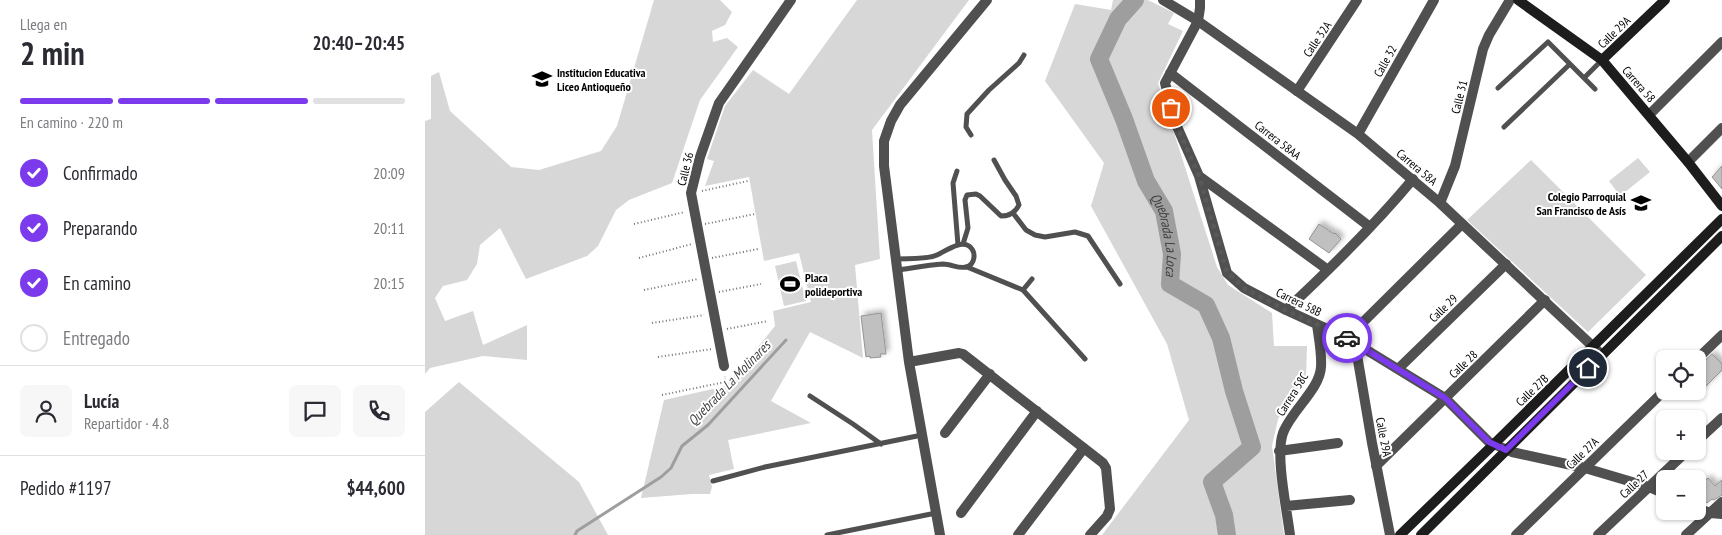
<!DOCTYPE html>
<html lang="es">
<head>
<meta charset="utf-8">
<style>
	body { margin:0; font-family:"PT Sans Narrow",sans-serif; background:#f7f7f7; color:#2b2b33; height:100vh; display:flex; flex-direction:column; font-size:19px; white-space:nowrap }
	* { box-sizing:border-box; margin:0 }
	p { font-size:16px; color:#7c7c81 }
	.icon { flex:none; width:28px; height:28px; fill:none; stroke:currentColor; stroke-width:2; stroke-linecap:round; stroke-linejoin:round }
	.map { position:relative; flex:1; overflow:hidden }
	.sheet { display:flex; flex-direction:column; background:#fff; width:425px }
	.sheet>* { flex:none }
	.fabs { position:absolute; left:1231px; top:350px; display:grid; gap:10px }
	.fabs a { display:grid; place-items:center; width:50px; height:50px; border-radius:8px; background:#fff; box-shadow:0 1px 4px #0004; font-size:25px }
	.pin { position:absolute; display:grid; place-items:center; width:42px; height:42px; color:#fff; margin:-21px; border:2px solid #fff; border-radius:50%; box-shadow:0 1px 5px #0007 }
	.courier { position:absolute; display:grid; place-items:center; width:50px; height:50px; margin:-25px; border:4px solid #7c3aed; border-radius:50%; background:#fff; color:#222; box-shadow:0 1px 6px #0007 }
	.overview em { font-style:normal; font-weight:700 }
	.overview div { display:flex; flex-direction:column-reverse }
	.overview { display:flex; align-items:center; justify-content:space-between; height:85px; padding:0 20px }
	h1 { font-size:32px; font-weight:700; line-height:38px }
	.bar { display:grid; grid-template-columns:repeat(4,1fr); gap:8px 5px; align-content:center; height:60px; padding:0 20px }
	.bar i { height:6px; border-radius:4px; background:#e1e1e2 }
	.bar .current { background:#7c3aed }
	.bar p { grid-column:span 4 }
	.line { display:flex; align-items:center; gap:12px; padding:0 20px; border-top:1px solid #e1e1e2 }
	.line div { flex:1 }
	.round { display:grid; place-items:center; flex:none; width:52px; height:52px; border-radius:8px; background:#f7f7f7 }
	ol { padding:0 20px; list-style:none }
	li { display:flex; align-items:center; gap:15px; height:55px }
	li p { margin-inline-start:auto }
	li .icon { padding:5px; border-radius:50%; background:#7c3aed; color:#fff; stroke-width:4 }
	li:last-child { color:#7c7c81 }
	li i { width:28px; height:28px; border:2px solid #e1e1e2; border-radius:50% }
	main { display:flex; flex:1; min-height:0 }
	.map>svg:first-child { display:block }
	.green { fill:#d7d7d7 }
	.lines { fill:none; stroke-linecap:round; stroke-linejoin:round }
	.stream { stroke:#9e9e9e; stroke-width:3 }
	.river { stroke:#9e9e9e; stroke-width:18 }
	.building { fill:#c0c0c0; stroke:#949494; filter:url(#shadow) }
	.path { stroke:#727272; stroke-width:2; stroke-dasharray:1 2.5; stroke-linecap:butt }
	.service { stroke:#505050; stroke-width:5 }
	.minor { stroke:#505050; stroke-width:10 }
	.tertiary { stroke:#505050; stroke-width:10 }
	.secondary { stroke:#1d1d1d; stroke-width:10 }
	.done { stroke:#595959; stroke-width:5; stroke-dasharray:0 9 }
	.route { stroke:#7c3aed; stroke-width:6 }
	.labels { text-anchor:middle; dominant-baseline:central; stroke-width:4; stroke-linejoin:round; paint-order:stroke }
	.street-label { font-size:12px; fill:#000; stroke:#fff }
	.poi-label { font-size:12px; font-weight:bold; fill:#000; stroke:#fff; text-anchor:start }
	.water-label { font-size:14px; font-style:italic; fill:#3f3f3f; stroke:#fff }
</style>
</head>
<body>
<main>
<section class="sheet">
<div class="overview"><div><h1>2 min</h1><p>Llega en</p></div><em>20:40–20:45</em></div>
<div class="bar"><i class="current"></i><i class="current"></i><i class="current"></i><i></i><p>En camino · 220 m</p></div>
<ol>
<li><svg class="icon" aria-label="check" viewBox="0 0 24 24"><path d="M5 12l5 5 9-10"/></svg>Confirmado<p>20:09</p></li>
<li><svg class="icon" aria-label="check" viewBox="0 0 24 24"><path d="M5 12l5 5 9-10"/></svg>Preparando<p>20:11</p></li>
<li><svg class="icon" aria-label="check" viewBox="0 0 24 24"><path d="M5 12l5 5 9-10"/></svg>En camino<p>20:15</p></li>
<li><i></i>Entregado</li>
</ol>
<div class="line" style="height:90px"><a class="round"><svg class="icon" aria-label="person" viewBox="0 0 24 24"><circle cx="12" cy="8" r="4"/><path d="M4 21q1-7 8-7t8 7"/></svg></a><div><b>Lucía</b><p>Repartidor · 4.8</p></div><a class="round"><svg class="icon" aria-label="chat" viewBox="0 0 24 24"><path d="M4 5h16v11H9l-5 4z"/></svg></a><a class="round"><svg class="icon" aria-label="phone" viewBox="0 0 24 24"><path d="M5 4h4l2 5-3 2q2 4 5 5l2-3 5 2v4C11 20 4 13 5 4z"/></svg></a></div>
<div class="line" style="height:65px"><div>Pedido #1197</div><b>$44,600</b></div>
</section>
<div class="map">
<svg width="1297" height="535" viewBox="0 0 1297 535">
	<defs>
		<filter id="shadow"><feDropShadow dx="3.5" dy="-3.5" stdDeviation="2.5" flood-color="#0004"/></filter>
	</defs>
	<rect width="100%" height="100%" fill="#fff"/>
	<path class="green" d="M229 0H295L307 12 300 25 287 31 288 42 302 38 313 47 275 100 247 183 204 200 191 210 173 246 162 256 101 279 75 228 55 245 52 264 42 280 18 286 10 298 20 321 48 311 58 345 102 325V360L58 356 5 368 0 374V121L6 119V76L14 72 25 111 86 167 114 170 176 151 192 126Z
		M432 0H544L447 130 455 259 430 265 438 358 385 332 346 401 386 423 303 440 309 469 284 475 287 487 285 494H267L216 498 239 400 301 386 350 326 348 311 386 302 374 253 339 261 324 177 280 186 289 161 282 159 300 106 328 70 364 94Z
		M688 0H723L749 13 743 24 758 31 733 83 792 267 803 285 847 313 849 346H882L881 379 853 419 847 446 859 535H677L764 420 742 344 666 206 679 163 620 81 650 4 686 10Z
		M1213 158 1225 172 1195 196 1184 181Z
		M1106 160 1221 275 1163 332 1042 220Z
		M371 261 381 301 359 306 350 266Z
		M34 382 154 482 183 535H0V412Z"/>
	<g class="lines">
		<path class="stream" d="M150 535 152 531 236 477 246 468 257 446 283 425 361 340"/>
		<path class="river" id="s1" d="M710 0 693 19 674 59 699 119 721 181 739 211 747 254 745 284 781 305 796 338 809 391 827 447 787 482 799 515 802 535"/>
	</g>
	<path class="building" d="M1297 166V189L1287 177Z
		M894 224 909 234 910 233 916 239 904 253 884 239Z
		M456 313 461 354H455L456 357 445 358V356L441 357 436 316Z
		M1287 354 1297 364V370L1272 395V368Z
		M1283 478 1290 486 1297 480V495L1289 500 1287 499 1282 503 1272 492V488Z"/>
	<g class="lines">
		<path class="path" d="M277 191 323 181
			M209 224 260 212
			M280 224 330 214
			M214 258 267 244
			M287 258 333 249
			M219 290 273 279
			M294 292 336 284
			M227 323 279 315
			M302 329 343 321
			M233 357 287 349
			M237 395 300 382V376"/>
		<path class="service" d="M1159 78 1177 60
			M1073 88 1123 42 1170 89
			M1079 127 1145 64
			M546 135 541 127 542 114 564 90 594 63 599 55
			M532 171 528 183 533 245
			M588 213 601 230 610 235 620 237 650 232 663 236 695 284
			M538 244 543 228 540 200 542 195 551 194 555 196 576 216C584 216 590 213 594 205L591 196 580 180 569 160
			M470 259C483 258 501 260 512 255 521 251 535 240 544 246 552 252 550 265 541 267 534 269 526 264 518 264 503 265 487 268 472 270
			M542 267 598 290 660 359
			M598 290 607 279
			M385 396 428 424 456 444
			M288 481 340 467 497 435
			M402 535 511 513"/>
		<path class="minor" d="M738 0 773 21 740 83 750 122 774 176 802 273 819 288 861 310 922 338 1020 398 1064 442 1087 452 1160 468 1224 487 1240 494
			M745 73 945 227
			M872 91 932 0
			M1224 115 1297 42
			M1263 162 1297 128
			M774 176 903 270
			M861 310C905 269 949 226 988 179
			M922 338 1037 224
			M930 343 947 443 965 535
			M1272 359 1297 335
			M484 362 534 353 538 354 678 463 681 468 685 509 682 516 665 535
			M299 366 266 193 275 157 294 103 366 0
			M973 369 1081 264
			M520 433 565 374
			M1272 441 1297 418
			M854 451 913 443
			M951 466 1120 300
			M861 506 925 500
			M1272 508 1285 513 1297 514
			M536 513 612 411
			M515 535 484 362 459 166V141L466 121 475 105 562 0
			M593 535 659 448
			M865 535C862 510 850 455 858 433 866 411 895 389 896 367 897 354 894 339 892 325
			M1091 535 1240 390
			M1173 535 1262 451
			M1261 535 1297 502"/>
		<path class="tertiary" d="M775 0V8L773 21 933 134 1015 203 1177 355
			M933 134 1009 0
			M1015 203 1030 166 1058 49 1064 35 1085 0"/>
		<path class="secondary" d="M1093 0 1177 60 1263 162 1297 206
			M1177 60 1240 0
			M975 535 1069 444 1297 219
			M996 535 1297 236"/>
	</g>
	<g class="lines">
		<path class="done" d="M746 108 750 122 774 176 802 272 819 288 860 310 922 338"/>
		<path class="route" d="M922 338 1020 398 1064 442 1081 450 1163 368"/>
	</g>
	<defs>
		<symbol id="school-bare" viewBox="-9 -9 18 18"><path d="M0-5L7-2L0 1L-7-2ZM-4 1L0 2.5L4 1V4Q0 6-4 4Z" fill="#000" stroke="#fff" stroke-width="2.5" paint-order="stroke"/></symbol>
		<symbol id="stadium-bare" viewBox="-9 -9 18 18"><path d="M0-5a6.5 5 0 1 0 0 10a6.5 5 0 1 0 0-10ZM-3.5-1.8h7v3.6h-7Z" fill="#000" stroke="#fff" stroke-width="2.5" paint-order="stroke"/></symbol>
	</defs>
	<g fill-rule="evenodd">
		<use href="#school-bare" x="103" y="65" width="28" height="28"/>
		<use href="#school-bare" x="1202" y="189" width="28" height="28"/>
		<use href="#stadium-bare" x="351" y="270" width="28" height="28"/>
	</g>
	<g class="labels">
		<g class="street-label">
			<text transform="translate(1189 32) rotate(-44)">Calle 29A</text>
			<text transform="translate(892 39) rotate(-56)">Calle 32A</text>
			<text transform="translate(960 61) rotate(-61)">Calle 32</text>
			<text transform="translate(1214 84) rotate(49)">Carrera 58</text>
			<text transform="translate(1034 97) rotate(-76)">Calle 31</text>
			<text transform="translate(853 140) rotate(38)">Carrera 58AA</text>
			<text transform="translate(992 167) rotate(40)">Carrera 58A</text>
			<text transform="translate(260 169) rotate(-76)">Calle 36</text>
			<text transform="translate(874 302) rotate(26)">Carrera 58B</text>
			<text transform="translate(1018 308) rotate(-44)">Calle 29</text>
			<text transform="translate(1038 364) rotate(-44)">Calle 28</text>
			<text transform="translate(1107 390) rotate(-44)">Calle 27B</text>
			<text transform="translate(867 394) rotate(-58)">Carrera 58C</text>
			<text transform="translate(959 437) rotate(79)">Calle 29A</text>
			<text transform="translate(1157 453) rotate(-44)">Calle 27A</text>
			<text transform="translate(1209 484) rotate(-43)">Calle 27</text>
		</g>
		<g class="poi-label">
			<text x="132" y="72">Institucion Educativa<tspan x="132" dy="14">Liceo Antioqueño</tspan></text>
			<text x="1201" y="196" text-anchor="end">Colegio Parroquial<tspan x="1201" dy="14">San Francisco de Asís</tspan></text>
			<text x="380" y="277">Placa<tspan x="380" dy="14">polideportiva</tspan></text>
		</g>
		<g class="water-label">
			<text stroke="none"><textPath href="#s1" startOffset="259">Quebrada La Loca</textPath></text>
			<text transform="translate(304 383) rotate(-46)">Quebrada La Molinares</text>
		</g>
	</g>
</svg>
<div class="fabs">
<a><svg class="icon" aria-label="locate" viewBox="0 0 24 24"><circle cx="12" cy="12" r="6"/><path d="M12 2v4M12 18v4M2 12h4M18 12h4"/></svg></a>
<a>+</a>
<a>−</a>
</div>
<div class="pin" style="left:746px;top:108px;background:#ea580c"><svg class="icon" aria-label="bag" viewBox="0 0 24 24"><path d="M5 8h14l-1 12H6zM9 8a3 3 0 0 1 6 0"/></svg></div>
<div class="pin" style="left:1163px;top:368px;background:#1f2937"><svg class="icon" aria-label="home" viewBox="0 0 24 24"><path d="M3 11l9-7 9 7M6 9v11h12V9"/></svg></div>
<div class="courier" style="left:922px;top:338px"><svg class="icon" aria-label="car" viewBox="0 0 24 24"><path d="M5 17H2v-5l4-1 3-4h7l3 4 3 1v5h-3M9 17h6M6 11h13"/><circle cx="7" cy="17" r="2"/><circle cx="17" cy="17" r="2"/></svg></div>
</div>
</main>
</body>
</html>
